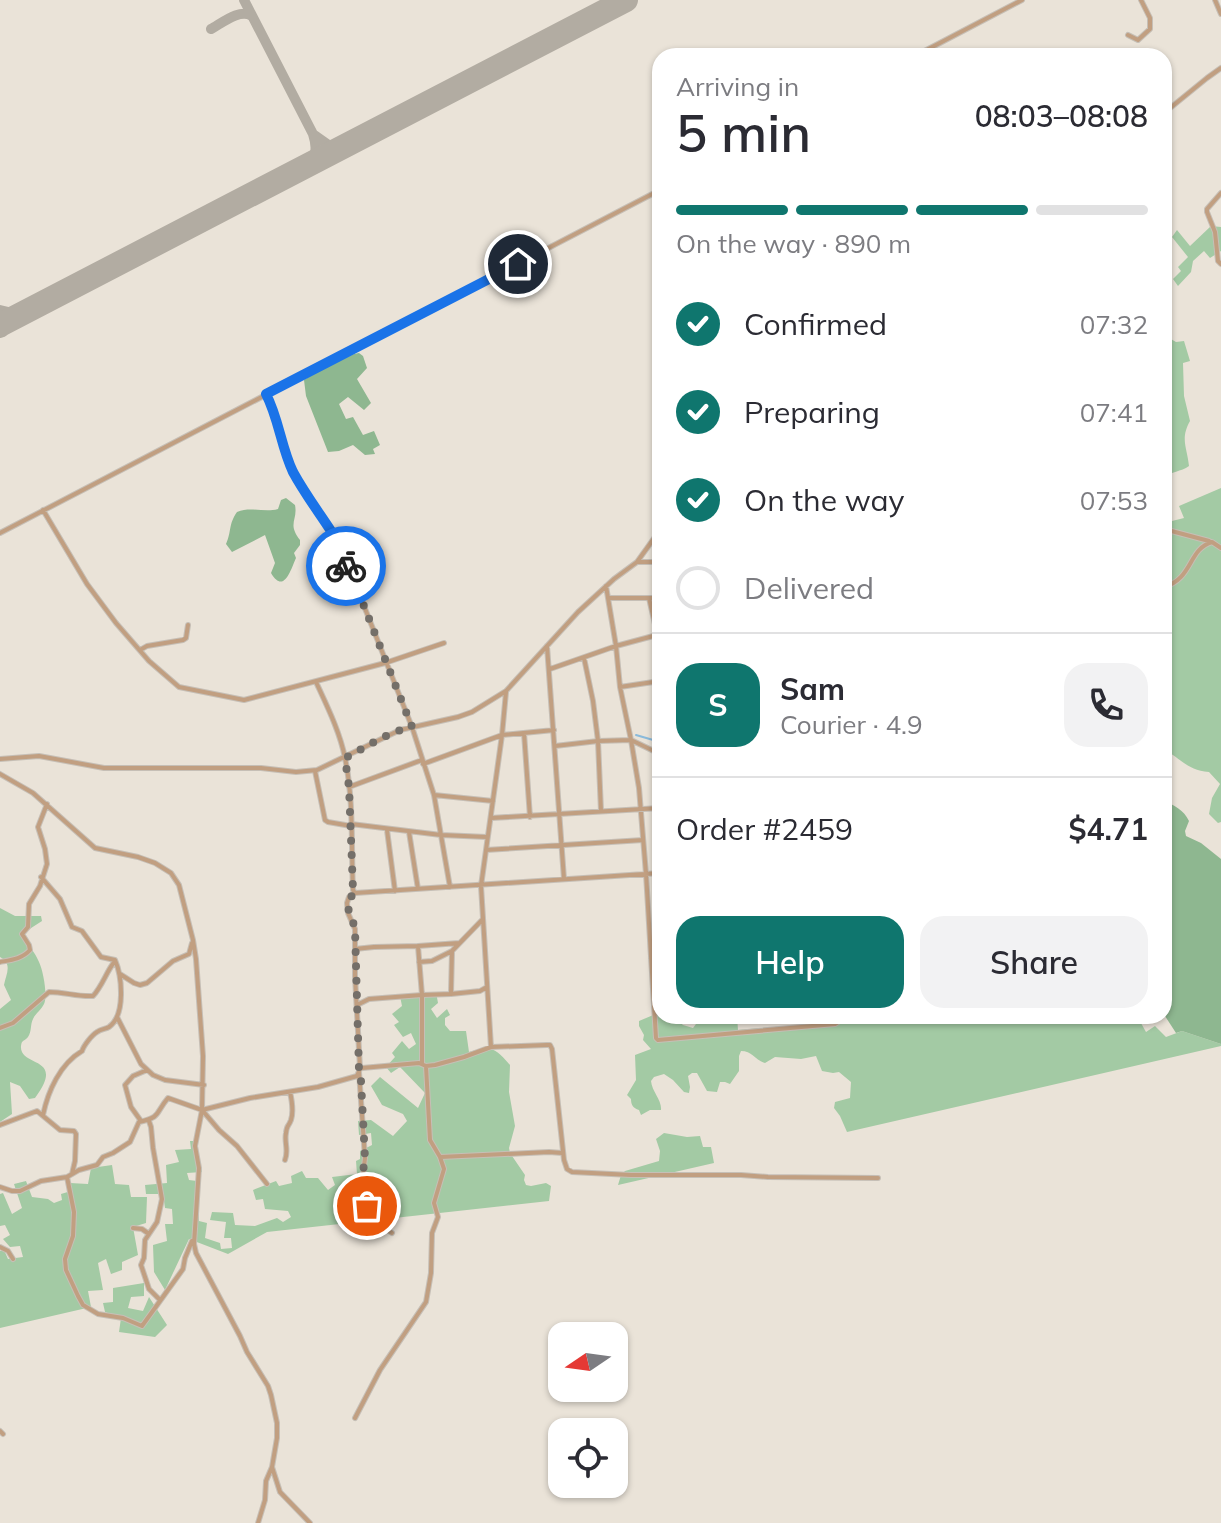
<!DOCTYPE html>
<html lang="en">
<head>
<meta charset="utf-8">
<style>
	body { margin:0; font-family:Mulish,sans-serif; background:#f2f2f3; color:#2b2b33; height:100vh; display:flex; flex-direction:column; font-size:30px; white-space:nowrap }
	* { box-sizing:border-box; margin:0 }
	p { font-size:26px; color:#7c7c81 }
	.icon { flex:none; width:44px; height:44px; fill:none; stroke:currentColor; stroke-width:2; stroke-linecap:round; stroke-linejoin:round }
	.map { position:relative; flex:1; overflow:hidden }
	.drawer { position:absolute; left:652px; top:48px; width:520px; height:976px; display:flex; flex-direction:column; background:#fff; border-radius:24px; box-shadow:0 2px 6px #0004 }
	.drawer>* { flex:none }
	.needle { width:52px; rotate:257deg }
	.buttons { position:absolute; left:548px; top:1322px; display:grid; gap:16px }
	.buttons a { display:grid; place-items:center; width:80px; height:80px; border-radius:16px; background:#fff; box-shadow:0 2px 6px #0004; font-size:40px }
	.pin { position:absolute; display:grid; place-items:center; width:68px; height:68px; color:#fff; margin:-34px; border:4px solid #fff; border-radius:50%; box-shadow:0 2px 8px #0007 }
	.courier { position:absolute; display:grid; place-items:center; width:80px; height:80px; margin:-40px; border:6px solid #1a73e8; border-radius:50%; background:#fff; color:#222; box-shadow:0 2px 10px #0007 }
	.overview em { font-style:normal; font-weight:600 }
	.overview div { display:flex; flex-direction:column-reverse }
	.overview { display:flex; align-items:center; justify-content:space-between; height:136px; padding:0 24px }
	h1 { font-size:52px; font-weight:600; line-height:60px }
	.bar { display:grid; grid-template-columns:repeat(4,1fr); gap:12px 8px; align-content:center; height:96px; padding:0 24px }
	.bar i { height:10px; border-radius:6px; background:#e1e1e2 }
	.bar .selected { background:#0f766e }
	.bar p { grid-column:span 4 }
	.line { display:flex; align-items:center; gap:20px; padding:0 24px; border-top:2px solid #e1e1e2 }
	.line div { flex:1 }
	.round { display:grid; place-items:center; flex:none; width:84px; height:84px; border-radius:24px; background:#f2f2f3 }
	ol { padding:0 24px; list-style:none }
	li { display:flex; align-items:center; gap:24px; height:88px }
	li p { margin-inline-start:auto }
	li .icon { padding:8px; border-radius:50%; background:#0f766e; color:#fff; stroke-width:4 }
	li:last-child { color:#7c7c81 }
	li i { width:44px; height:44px; border:4px solid #e1e1e2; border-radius:50% }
	.button { display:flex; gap:16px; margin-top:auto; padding:16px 24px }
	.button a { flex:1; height:92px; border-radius:24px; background:#0f766e; color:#fff; font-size:32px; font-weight:600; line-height:92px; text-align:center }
	.button a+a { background:#f2f2f3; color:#2b2b33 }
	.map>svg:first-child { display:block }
	.green { fill:#a3caa4 }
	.forest { fill:#8eb790 }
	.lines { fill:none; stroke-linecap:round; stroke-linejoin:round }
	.stream { stroke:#8abadb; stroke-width:2 }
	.taxiway { stroke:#b2aca2; stroke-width:10 }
	.runway { stroke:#b2aca2; stroke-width:24 }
	.minor-casing { stroke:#c6bfb6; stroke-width:6 }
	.minor { stroke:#c19f81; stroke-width:4 }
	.done { stroke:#746f69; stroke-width:8; stroke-dasharray:0 14.4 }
	.route { stroke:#1a73e8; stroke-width:10 }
</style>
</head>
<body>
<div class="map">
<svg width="1221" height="1523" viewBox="0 0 1221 1523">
	<rect width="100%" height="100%" fill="#eae3d8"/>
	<path class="green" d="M1211 226 1221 227V251L1210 258 1204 251 1193 261 1191 272 1178 286 1173 279 1181 271 1178 267 1188 257 1172 237 1177 230 1190 246Z
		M1164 335 1176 342 1184 341 1190 361 1183 363 1184 396 1190 421C1180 439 1187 447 1189 466 1181 472 1171 471 1164 478V439L1171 438 1172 424 1164 406Z
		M1221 488V822L1218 823 1209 814 1212 798 1220 784 1209 772C1187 770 1181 759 1164 749V523L1184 518 1179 506Z
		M0 908 15 916H41L42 921 28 930 25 935C28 946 35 952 39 962 43 970 48 996 44 1004 41 1010 35 1014 33 1019 30 1025 32 1031 28 1037 24 1042 22 1039 21 1046 19 1068 67 1055 35 1098L29 1099 20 1086 10 1082 12 1114 0 1122V1009L11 1000 4 985C6 974 13 964 0 957Z
		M436 992 438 1003 431 1009 437 1018 447 1009 450 1015 445 1018V1025L450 1031H466L469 1052C492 1045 495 1048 510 1065L509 1092 515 1126 509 1148 510 1153 525 1175 524 1180 526 1185 531 1186 546 1183 551 1186 549 1201 267 1232 228 1254 189 1239 165 1290 154 1272 153 1245 167 1241 165 1224H173L172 1209 165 1208 163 1194H146L145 1185 167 1183 166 1165 179 1162 175 1150 191 1149 190 1141H196L202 1172 187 1173 189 1180 197 1181 199 1221 207 1223 205 1238 220 1243 221 1249 232 1248 231 1238H224L226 1222 210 1220 212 1212 233 1213 235 1225 255 1226 277 1218 283 1222 291 1217 288 1211 265 1209 263 1199 256 1200 253 1190 276 1181 279 1186 292 1183 291 1176 302 1171 306 1178H318L328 1190 335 1185 332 1177 357 1174 356 1161 360 1159V1151L372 1145 371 1133 359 1135 358 1121 371 1120 393 1136 407 1121 403 1114 382 1105 371 1086 380 1077 418 1108 425 1093 400 1067 391 1073 386 1067 395 1057 392 1053 402 1041 409 1049 416 1044 411 1033 403 1037 394 1025 399 1022 392 1014 402 1006 400 996Z
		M658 1013 660 1014V1016H673L683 1025 693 1028 696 1024 697 1016H737L738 1030 847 1021V1016H1137L1146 1032 1155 1026 1166 1037 1182 1031 1221 1044V1046L847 1132 840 1116 834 1108 835 1102 850 1098 851 1082 839 1072 833 1073 822 1071 816 1056 801 1059 775 1057 765 1063C755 1060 752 1051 741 1051L739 1056V1071L730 1084 725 1082H720L717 1092 707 1091 697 1073H692L688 1076 690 1087 689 1093 684 1092 673 1080 664 1074 654 1077 651 1081C652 1092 662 1100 661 1110H650L641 1115 639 1110C633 1108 631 1105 631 1099L627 1095 636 1080 635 1055 651 1049 643 1040 644 1035 639 1026V1021Z
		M664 1133 687 1137 700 1136 703 1147H711L714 1163 618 1185 621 1175 625 1171 659 1161 660 1151 656 1139Z
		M112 1165 115 1184 129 1185 131 1197H147L146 1223 133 1227 138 1255 122 1262V1270L111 1274 106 1259 98 1263 103 1290 88 1291 91 1307 0 1328V1251L4 1250 8 1259 23 1257 20 1246 10 1247 3 1239 10 1235 5 1225 0 1226V1194L3 1193 12 1214 22 1208 14 1184 26 1181 32 1197 48 1199 54 1203 62 1200 61 1194 71 1191 70 1183 88 1184 91 1168Z
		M144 1283V1296L131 1297 128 1308 143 1311 149 1297 167 1325 155 1337 119 1332 121 1318 105 1312 103 1303 113 1302V1288Z"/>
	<path class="forest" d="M359 353 363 356 367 368 357 379 371 403 364 410 348 397 339 404 346 419 353 417 363 435 374 431 380 445 373 449 375 454 365 455 353 445 339 451 328 452 306 396 304 380 321 369 354 354Z
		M286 498 295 505C298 521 287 523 300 540V545L294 553 296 558C291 569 284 595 271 573L275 563 265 535 232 552 226 544C232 531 228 525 237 512 251 506 264 513 278 509L281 500Z
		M1164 801C1174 805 1184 810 1189 821L1185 831 1186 836 1201 843 1221 859V1044L1182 1031 1176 1033 1165 1016 1169 1011 1166 1003H1164Z"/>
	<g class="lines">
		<path class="stream" d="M636 735 660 742"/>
		<path class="taxiway" d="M244 0 313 134 330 146H349
			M211 29C222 23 240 8 252 16
			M305 168C316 156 318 150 313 134
			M0 310 21 315
			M0 333 3 332 14 318"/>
		<path class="runway" d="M0 325 626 0"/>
		<defs>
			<path id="minor" d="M1215 0 1221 14
				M1128 35 1138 40 1150 29V18L1141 0
				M915 56 1022 0
				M1164 113 1207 78 1221 68
				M1221 193 1207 209V212L1215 232 1218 261 1221 264
				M266 394 274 411 282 443 293 471 310 503 332 533 337 544 364 606 412 727 434 795 450 887
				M43 510 87 584 116 623 149 661 179 687 244 700 385 663 444 643
				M1164 529 1209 541
				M0 533 660 190
				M637 562 660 530
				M606 586 616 646 620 687 631 740 639 788 646 874 656 1038 658 1040 835 1024 838 1022V1016
				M1164 587C1193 579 1188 549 1212 542L1221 548
				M608 598H660
				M649 598 660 646
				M547 646 564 879
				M140 650 147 646 183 640 186 638 188 625
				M584 658 593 701 598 741 601 811
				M550 669 616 646 657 635
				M316 682C327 706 340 732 345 758 354 801 351 847 353 890L355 893 349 897 347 903 348 913 355 929V976L360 1068
				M620 687 660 681
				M524 733 530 817
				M555 746 598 741 631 740 660 754
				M0 759 39 756 104 768H261L296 772 317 770 400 730 458 717 472 712 506 691 578 612 614 579 637 562H660
				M423 764 502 735 554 730
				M315 771 325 820 328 822 351 826
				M0 774 33 793 95 848 138 857 155 863 171 873 179 885 193 940 196 959 203 1056 202 1110 195 1146 199 1168 194 1244 196 1253 240 1336 247 1352 268 1386 271 1395 277 1423V1438L272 1467 266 1481 265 1500 258 1523
				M349 787 422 760
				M434 795 493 801
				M491 818 660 808
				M351 824 441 835 487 837
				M387 830 395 891
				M409 832 418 889
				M486 850 643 840
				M41 877 60 899 72 927 82 931 101 957 115 960C122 976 126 1015 109 1027 106 1029 101 1029 97 1032 92 1035 84 1045 82 1051 60 1064 48 1091 43 1115
				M355 893 660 873
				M483 919 452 951 451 994 480 991 487 987
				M418 946 459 943
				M355 949 374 947 418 946 422 995 451 994
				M651 958H660
				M0 962C11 960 22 959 30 950L29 945 22 934 28 927 29 904 40 886 47 864 45 849 38 827 47 804
				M419 962 432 961 452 951
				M120 974 134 983 140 985 147 983 173 961 189 954 192 943
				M357 1005 369 999 422 995V1063
				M844 1016 845 1021
				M117 1017 141 1064 153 1075 165 1080 204 1085
				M0 1028 13 1023 49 992C65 992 77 997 93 996 103 985 106 972 115 961
				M491 1047 481 886 502 735 506 692
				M359 1072 365 1158 363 1175 366 1188 367 1206 373 1221 392 1233
				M202 1110 250 1098 318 1087 357 1076 360 1069 362 1068 419 1063 426 1066 435 1065 464 1057 491 1047 547 1045H550L552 1049 564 1160 567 1169 572 1172 631 1175H741L768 1177 878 1178
				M141 1121 131 1107 125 1085 133 1076 147 1070
				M149 1121 151 1127 153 1148 162 1199 157 1222 145 1240 144 1258 141 1265 149 1289 160 1300
				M0 1125 37 1111 60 1130 74 1131 76 1134 75 1161 72 1174
				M440 1157 549 1152 562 1153
				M285 1160C289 1150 284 1143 286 1133 287 1124 288 1128 291 1120 294 1111 292 1101 290 1092
				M67 1177 74 1212 73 1236 65 1259 66 1270 78 1296 83 1305 98 1314 123 1318 142 1326 183 1269 185 1258 192 1241
				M0 1187 12 1191H20L41 1181 67 1177 79 1170 97 1165 103 1157 113 1153 130 1142 139 1122C162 1117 155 1113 168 1098L202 1110 219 1130 237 1146 267 1184
				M133 1228 142 1229 149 1234
				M0 1247 8 1251 13 1259
				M355 1418 380 1370 426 1302 431 1273 432 1233 438 1217 434 1203 444 1169 440 1157 430 1140 426 1066
				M0 1431 3 1434
				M272 1467 280 1492 310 1523"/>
		</defs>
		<use href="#minor" class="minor-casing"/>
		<use href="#minor" class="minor"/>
	</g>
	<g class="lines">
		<path class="done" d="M346 566 364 606 412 727C387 732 367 747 345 758L349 787 353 890 355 893C341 904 352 915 355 929L359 1071 361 1081 365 1158C361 1174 366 1189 367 1206"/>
		<path class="route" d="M346 566C341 554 337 542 331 531 318 511 305 494 293 472 281 447 279 419 266 394L518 264"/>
	</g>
</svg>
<div class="buttons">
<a><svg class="needle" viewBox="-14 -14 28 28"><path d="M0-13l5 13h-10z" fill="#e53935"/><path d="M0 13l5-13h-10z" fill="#7c7c81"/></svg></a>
<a><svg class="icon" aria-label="locate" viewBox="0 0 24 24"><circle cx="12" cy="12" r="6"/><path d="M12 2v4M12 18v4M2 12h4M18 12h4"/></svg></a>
</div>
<div class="pin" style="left:367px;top:1206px;background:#ea580c"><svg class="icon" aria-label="bag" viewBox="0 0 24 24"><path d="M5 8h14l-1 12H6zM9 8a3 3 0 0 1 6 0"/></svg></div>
<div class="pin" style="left:518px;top:264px;background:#1f2937"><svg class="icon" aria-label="home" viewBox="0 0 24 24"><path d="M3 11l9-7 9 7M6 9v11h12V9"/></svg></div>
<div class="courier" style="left:346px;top:566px"><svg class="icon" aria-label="bike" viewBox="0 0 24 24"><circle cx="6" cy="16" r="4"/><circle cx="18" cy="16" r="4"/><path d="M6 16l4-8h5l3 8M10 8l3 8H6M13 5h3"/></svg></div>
<section class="drawer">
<div class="overview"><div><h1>5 min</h1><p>Arriving in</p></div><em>08:03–08:08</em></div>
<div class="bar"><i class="selected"></i><i class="selected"></i><i class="selected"></i><i></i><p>On the way · 890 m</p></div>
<ol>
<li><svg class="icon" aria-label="check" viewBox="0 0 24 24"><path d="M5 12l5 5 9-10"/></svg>Confirmed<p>07:32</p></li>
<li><svg class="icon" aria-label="check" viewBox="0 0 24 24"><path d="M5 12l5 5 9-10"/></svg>Preparing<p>07:41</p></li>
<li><svg class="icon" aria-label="check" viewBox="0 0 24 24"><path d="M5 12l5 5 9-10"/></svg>On the way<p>07:53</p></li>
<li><i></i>Delivered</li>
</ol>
<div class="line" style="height:144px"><b class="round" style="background:#0f766e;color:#fff">S</b><div><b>Sam</b><p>Courier · 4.9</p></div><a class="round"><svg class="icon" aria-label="phone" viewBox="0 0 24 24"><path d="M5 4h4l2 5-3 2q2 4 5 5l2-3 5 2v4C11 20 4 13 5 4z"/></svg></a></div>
<div class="line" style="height:104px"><div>Order #2459</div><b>$4.71</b></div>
<div class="button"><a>Help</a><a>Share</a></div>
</section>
</div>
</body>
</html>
